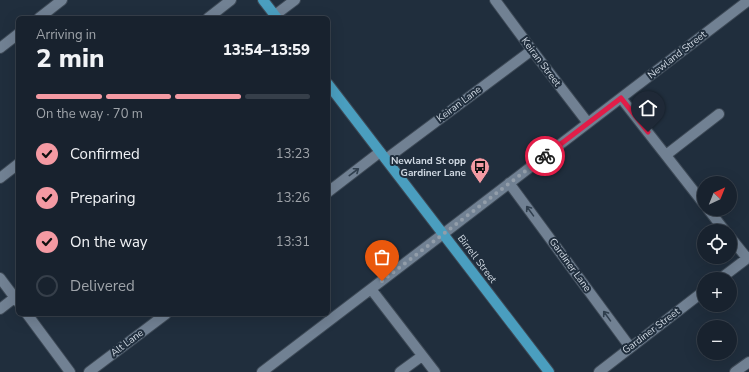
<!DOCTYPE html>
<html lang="en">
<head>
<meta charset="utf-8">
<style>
	body { margin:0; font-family:"Nunito Sans",sans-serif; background:#252f3a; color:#f1f3f6; height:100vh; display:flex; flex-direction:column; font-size:15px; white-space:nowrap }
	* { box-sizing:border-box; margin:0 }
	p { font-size:13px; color:#9fa4aa }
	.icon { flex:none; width:22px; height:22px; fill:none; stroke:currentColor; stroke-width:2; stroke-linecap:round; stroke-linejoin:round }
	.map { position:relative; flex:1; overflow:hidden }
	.details { position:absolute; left:16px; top:16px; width:314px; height:300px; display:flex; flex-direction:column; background:#18222e; border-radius:6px; box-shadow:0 4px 16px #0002,0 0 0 1px #363f4a }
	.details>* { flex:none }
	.needle { width:26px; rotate:43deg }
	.buttons { position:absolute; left:697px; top:176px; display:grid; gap:8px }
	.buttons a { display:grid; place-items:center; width:40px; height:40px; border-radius:50%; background:#18222e; box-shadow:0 4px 16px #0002,0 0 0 1px #363f4a; font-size:20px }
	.pin { position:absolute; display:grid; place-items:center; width:34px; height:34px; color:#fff; margin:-41px -17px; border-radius:50% 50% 50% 0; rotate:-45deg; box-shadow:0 0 4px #0007 }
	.pin .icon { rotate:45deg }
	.courier { position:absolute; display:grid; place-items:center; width:40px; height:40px; margin:-20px; border:3px solid #e11d48; border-radius:50%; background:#fff; color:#222; box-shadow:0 1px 5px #0007 }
	.overview em { font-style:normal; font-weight:800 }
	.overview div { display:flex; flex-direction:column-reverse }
	.overview { display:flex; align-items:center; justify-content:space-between; height:68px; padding:0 20px }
	h1 { font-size:26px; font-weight:800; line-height:30px }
	.bar { display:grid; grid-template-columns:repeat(4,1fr); gap:6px 4px; align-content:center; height:48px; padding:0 20px }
	.bar i { height:5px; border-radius:3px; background:#363f4a }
	.bar .active { background:#f49aa3 }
	.bar p { grid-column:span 4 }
	ol { padding:0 20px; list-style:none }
	li { display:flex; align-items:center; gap:12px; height:44px }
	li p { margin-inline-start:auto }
	li .icon { padding:4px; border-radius:50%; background:#f49aa3; color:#111; stroke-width:4 }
	li:last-child { color:#9fa4aa }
	li i { width:22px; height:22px; border:2px solid #363f4a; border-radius:50% }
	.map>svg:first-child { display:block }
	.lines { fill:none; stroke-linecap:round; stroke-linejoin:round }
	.minor-casing { stroke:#3d4956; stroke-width:12 }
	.major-casing { stroke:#3d4956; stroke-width:12 }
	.minor { stroke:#718193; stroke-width:10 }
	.major { stroke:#4a9ebf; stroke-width:10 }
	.oneway { stroke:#303f4e }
	.done { stroke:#929da9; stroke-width:4; stroke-dasharray:0 7.2 }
	.route { stroke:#e11d48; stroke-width:5 }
	.labels { text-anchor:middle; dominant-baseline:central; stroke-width:4; stroke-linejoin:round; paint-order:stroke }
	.street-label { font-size:10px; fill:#d0d9e3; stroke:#202e3d }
	.poi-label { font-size:10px; font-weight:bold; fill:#d0d9e3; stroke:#202e3d; text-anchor:end }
</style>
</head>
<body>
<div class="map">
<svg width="749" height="372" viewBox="0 0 749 372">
	<rect width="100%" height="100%" fill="#202e3d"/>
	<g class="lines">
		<defs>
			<path id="minor" d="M495 0 532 50 588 123
				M275 15 295 0
				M39 18 62 0
				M208 18 231 0
				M0 48 18 34
				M621 98 704 204
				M666 155 719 114
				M386 159 532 50
				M0 178 18 164
				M509 183 630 347
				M328 192 380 152
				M708 209 725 231
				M730 237 747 258
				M0 278 18 302
				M720 279 749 257
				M371 289 435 372
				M0 309 18 295
				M27 314 70 372
				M89 372 166 314
				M262 372 443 234 749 0
				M400 372 422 356
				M599 372 704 291
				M735 372 749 362"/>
			<path id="major" d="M263 0 277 18
				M328 84 549 372"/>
		</defs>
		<use href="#minor" class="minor-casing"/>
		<use href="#major" class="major-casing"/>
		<use href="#minor" class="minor"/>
		<use href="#major" class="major"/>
	</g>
	<defs><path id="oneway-shaft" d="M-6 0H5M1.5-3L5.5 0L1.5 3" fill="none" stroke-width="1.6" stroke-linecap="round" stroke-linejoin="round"/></defs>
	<g class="oneway">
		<use href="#oneway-shaft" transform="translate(354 172) rotate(-37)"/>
		<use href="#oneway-shaft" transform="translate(530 211) rotate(-126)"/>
		<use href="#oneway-shaft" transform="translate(607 316) rotate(-126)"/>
	</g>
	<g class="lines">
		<path class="done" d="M382 281 545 156"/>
		<path class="route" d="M545 156 621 98 648 132"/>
	</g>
	<defs>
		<symbol id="bus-pin" viewBox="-11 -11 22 30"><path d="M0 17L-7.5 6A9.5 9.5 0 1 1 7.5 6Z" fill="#f49aa3" stroke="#202e3d"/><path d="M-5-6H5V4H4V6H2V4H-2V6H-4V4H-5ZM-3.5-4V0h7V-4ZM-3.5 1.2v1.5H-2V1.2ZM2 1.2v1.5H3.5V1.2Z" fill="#111"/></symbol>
	</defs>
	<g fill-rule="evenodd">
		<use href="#bus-pin" x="469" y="156" width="22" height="30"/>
	</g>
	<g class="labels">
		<g class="street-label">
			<text transform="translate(677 55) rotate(-38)">Newland Street</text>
			<text transform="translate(541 62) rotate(53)">Keiran Street</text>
			<text transform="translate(459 104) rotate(-37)">Keiran Lane</text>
			<text transform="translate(477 259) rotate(53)">Birrell Street</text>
			<text transform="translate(570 265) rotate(54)">Gardiner Lane</text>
			<text transform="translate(651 331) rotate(-37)">Gardiner Street</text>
			<text transform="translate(127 343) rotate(-37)">Alt Lane</text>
		</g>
		<g class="poi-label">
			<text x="466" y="161">Newland St opp<tspan x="466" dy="12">Gardiner Lane</tspan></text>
		</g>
	</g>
</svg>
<div class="buttons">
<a><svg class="needle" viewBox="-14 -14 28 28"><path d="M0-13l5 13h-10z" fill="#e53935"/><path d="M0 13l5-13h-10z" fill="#9fa4aa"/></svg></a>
<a><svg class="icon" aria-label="locate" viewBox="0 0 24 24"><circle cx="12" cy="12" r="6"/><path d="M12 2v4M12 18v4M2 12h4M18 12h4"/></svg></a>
<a>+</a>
<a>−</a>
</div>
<div class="pin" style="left:382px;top:281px;background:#ea580c"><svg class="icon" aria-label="bag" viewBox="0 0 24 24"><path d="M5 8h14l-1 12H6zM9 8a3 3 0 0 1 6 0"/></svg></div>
<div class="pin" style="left:648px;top:132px;background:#1f2937"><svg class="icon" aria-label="home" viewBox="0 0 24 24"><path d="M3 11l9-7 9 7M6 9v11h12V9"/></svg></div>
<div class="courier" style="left:545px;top:156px"><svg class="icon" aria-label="bike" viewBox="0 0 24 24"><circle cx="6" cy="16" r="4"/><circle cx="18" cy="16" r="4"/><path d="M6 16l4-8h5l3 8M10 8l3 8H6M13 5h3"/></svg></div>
<section class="details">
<div class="overview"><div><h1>2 min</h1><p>Arriving in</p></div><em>13:54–13:59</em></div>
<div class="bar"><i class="active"></i><i class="active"></i><i class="active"></i><i></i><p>On the way · 70 m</p></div>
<ol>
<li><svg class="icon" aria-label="check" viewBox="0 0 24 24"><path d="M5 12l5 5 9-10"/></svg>Confirmed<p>13:23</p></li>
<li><svg class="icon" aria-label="check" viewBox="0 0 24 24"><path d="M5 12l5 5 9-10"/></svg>Preparing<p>13:26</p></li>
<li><svg class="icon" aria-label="check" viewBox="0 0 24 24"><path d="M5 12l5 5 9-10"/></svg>On the way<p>13:31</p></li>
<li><i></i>Delivered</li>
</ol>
</section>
</div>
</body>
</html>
